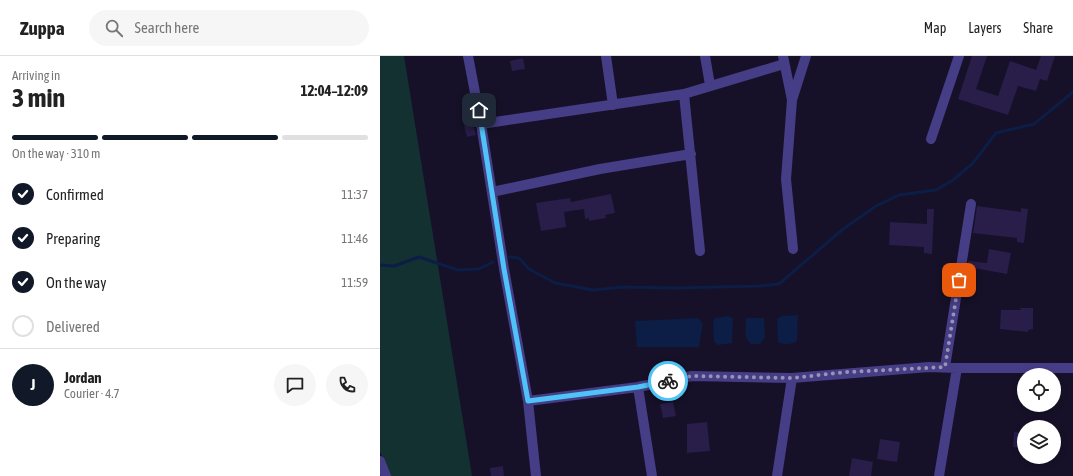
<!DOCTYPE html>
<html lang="en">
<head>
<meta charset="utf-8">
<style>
	body { margin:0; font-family:"Asap Condensed",sans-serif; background:#f6f6f6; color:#222; height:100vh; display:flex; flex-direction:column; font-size:15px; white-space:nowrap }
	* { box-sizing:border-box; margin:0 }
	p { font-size:13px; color:#767676 }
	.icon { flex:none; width:22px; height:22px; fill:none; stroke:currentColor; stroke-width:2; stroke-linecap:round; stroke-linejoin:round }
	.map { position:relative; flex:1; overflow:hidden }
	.sheet { display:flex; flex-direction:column; background:#fff; width:380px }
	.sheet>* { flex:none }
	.buttons { position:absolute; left:637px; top:312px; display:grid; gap:8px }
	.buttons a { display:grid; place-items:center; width:44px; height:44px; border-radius:50%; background:#fff; box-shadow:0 2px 6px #0003; font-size:20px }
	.pin { position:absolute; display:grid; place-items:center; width:34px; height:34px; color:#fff; margin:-17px; border-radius:8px; box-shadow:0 2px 6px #0006 }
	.courier { position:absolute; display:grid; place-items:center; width:40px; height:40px; margin:-20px; border:3px solid #4fc3f7; border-radius:50%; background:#fff; color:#222; box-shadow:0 1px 5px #0007 }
	.headline em { font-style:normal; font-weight:700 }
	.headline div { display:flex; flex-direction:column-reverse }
	.headline { display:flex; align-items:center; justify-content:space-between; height:68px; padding:0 12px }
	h1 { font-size:26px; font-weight:700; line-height:30px }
	.bar { display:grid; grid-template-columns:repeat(4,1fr); gap:6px 4px; align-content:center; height:48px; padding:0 12px }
	.bar i { height:5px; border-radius:3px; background:#e0e0e0 }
	.bar .on { background:#111827 }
	.bar p { grid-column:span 4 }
	.line { display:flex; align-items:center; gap:10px; padding:0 12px; border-top:1px solid #e0e0e0 }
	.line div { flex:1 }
	.round { display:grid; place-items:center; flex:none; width:42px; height:42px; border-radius:21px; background:#f6f6f6 }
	ol { padding:0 12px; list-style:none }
	li { display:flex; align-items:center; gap:12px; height:44px }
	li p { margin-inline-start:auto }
	li .icon { padding:4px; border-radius:50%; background:#111827; color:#fff; stroke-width:4 }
	li:last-child { color:#767676 }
	li i { width:22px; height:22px; border:2px solid #e0e0e0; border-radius:50% }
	header { display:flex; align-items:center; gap:24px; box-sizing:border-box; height:56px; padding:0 20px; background:#fff; border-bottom:1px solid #e0e0e0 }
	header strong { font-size:19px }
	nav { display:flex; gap:22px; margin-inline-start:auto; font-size:14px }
	.search { width:280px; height:36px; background:#f6f6f6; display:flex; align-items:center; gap:10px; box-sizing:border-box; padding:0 14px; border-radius:22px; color:#767676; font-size:15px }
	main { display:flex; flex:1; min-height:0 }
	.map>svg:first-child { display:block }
	.green { fill:#143132 }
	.water { fill:#0c1d46 }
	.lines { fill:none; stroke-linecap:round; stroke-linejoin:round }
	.stream { stroke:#0c1d46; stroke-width:3 }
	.building { fill:#291d49 }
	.minor { stroke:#453d86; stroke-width:10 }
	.done { stroke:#9992b3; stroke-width:4; stroke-dasharray:0 7.2 }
	.route { stroke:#4fc3f7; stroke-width:5 }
</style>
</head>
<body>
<header>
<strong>Zuppa</strong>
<div class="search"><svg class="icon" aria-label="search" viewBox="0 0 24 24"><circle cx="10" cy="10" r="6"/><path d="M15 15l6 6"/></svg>Search here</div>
<nav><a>Map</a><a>Layers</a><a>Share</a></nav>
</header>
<main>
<section class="sheet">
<div class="headline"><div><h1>3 min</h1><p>Arriving in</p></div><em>12:04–12:09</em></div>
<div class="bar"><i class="on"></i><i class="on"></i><i class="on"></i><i></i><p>On the way · 310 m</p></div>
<ol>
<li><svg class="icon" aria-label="check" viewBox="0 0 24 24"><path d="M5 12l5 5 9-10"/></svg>Confirmed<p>11:37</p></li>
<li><svg class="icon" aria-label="check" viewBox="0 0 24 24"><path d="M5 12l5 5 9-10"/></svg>Preparing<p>11:46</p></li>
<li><svg class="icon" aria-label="check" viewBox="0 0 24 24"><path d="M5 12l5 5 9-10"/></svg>On the way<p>11:59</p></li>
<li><i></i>Delivered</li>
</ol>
<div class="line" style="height:72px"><b class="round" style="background:#111827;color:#fff">J</b><div><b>Jordan</b><p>Courier · 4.7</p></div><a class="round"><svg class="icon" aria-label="chat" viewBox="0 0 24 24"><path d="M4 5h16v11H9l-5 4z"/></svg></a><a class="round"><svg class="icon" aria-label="phone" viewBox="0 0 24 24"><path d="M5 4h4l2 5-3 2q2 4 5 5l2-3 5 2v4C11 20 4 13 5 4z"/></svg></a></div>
</section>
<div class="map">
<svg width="693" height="420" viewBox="0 0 693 420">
	<rect width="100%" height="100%" fill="#161128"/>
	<path class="green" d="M0 0H24L92 420H9L0 395Z"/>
	<path class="water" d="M418 259 417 285C411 289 404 289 398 286L397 263 402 260Z
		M348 260 353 262 352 287 338 289 334 286 333 264 336 262Z
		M318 262 323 267 319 291H257L255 265Z
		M366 262H384L385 282 380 288H371C363 282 366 271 366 262Z"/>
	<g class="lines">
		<path class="stream" d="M129 201 139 202 149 213 175 227 213 234 243 231 295 232 380 230 399 228 462 174 496 150 519 139 556 134 573 124 593 107 616 77 654 68 693 36
			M0 209 14 210 39 201 78 214 99 213 113 206"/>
	</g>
	<path class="building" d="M592 0H607L596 33 618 40 630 5 656 14 661 0H675L667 25 660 23 656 35 638 30 628 59 578 43Z
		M143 2 145 13 132 15 130 5Z
		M93 68 96 79 87 81 84 70Z
		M231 138 235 157 225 159 226 162 209 165V162L205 163 204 153 184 156 186 171 161 175 156 147 190 142 191 146Z
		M597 150 641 156V152L648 153 644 187 637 186V182L593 177Z
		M547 153H554L552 198 544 197V191L509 189 510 166 547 168Z
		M609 193 631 197 627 218 588 211V205L607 207Z
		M640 252H653V273L648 274V276L620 273 621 254H641Z
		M293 346 296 360 283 362 280 348Z
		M327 366 330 395 307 397V368Z
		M634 376 644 377V392L633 391Z
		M500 383 520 386 517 406 497 403Z
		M472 402 493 406 491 420H469Z
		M123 410 124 420H111L110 412Z"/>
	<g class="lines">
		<path class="minor" d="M88 0 101 68 124 213 148 345 156 420
			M226 0 233 49
			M325 0 330 29
			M403 0 412 44 426 0
			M304 38 320 195
			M412 44 406 123 413 193
			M101 68 304 38 404 8
			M551 83 579 0
			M112 136 220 113 311 98
			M565 311 591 148
			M258 331 272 420
			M148 345 258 331 312 320 412 322 549 311 577 312H693
			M0 405 6 420
			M397 420 412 322
			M559 420 577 312"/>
	</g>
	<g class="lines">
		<path class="done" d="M288 325 312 320 412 322 467 316 565 311 579 224"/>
		<path class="route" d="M99 54 124 213 148 345 258 331 288 325"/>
	</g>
</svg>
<div class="buttons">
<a><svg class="icon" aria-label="locate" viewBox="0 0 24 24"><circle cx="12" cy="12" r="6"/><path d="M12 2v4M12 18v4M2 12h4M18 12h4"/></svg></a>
<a><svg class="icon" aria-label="layers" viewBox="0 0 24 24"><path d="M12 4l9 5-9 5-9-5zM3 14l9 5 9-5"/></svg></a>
</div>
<div class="pin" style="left:579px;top:224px;background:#ea580c"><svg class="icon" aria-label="bag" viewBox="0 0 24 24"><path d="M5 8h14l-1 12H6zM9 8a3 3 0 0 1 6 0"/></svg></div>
<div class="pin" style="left:99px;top:54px;background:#1f2937"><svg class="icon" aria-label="home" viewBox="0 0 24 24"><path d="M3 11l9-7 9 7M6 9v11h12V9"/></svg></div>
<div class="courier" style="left:288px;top:325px"><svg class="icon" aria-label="bike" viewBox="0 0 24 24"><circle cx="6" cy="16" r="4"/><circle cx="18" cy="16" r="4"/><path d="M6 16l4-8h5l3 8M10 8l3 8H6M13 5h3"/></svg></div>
</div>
</main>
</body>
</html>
